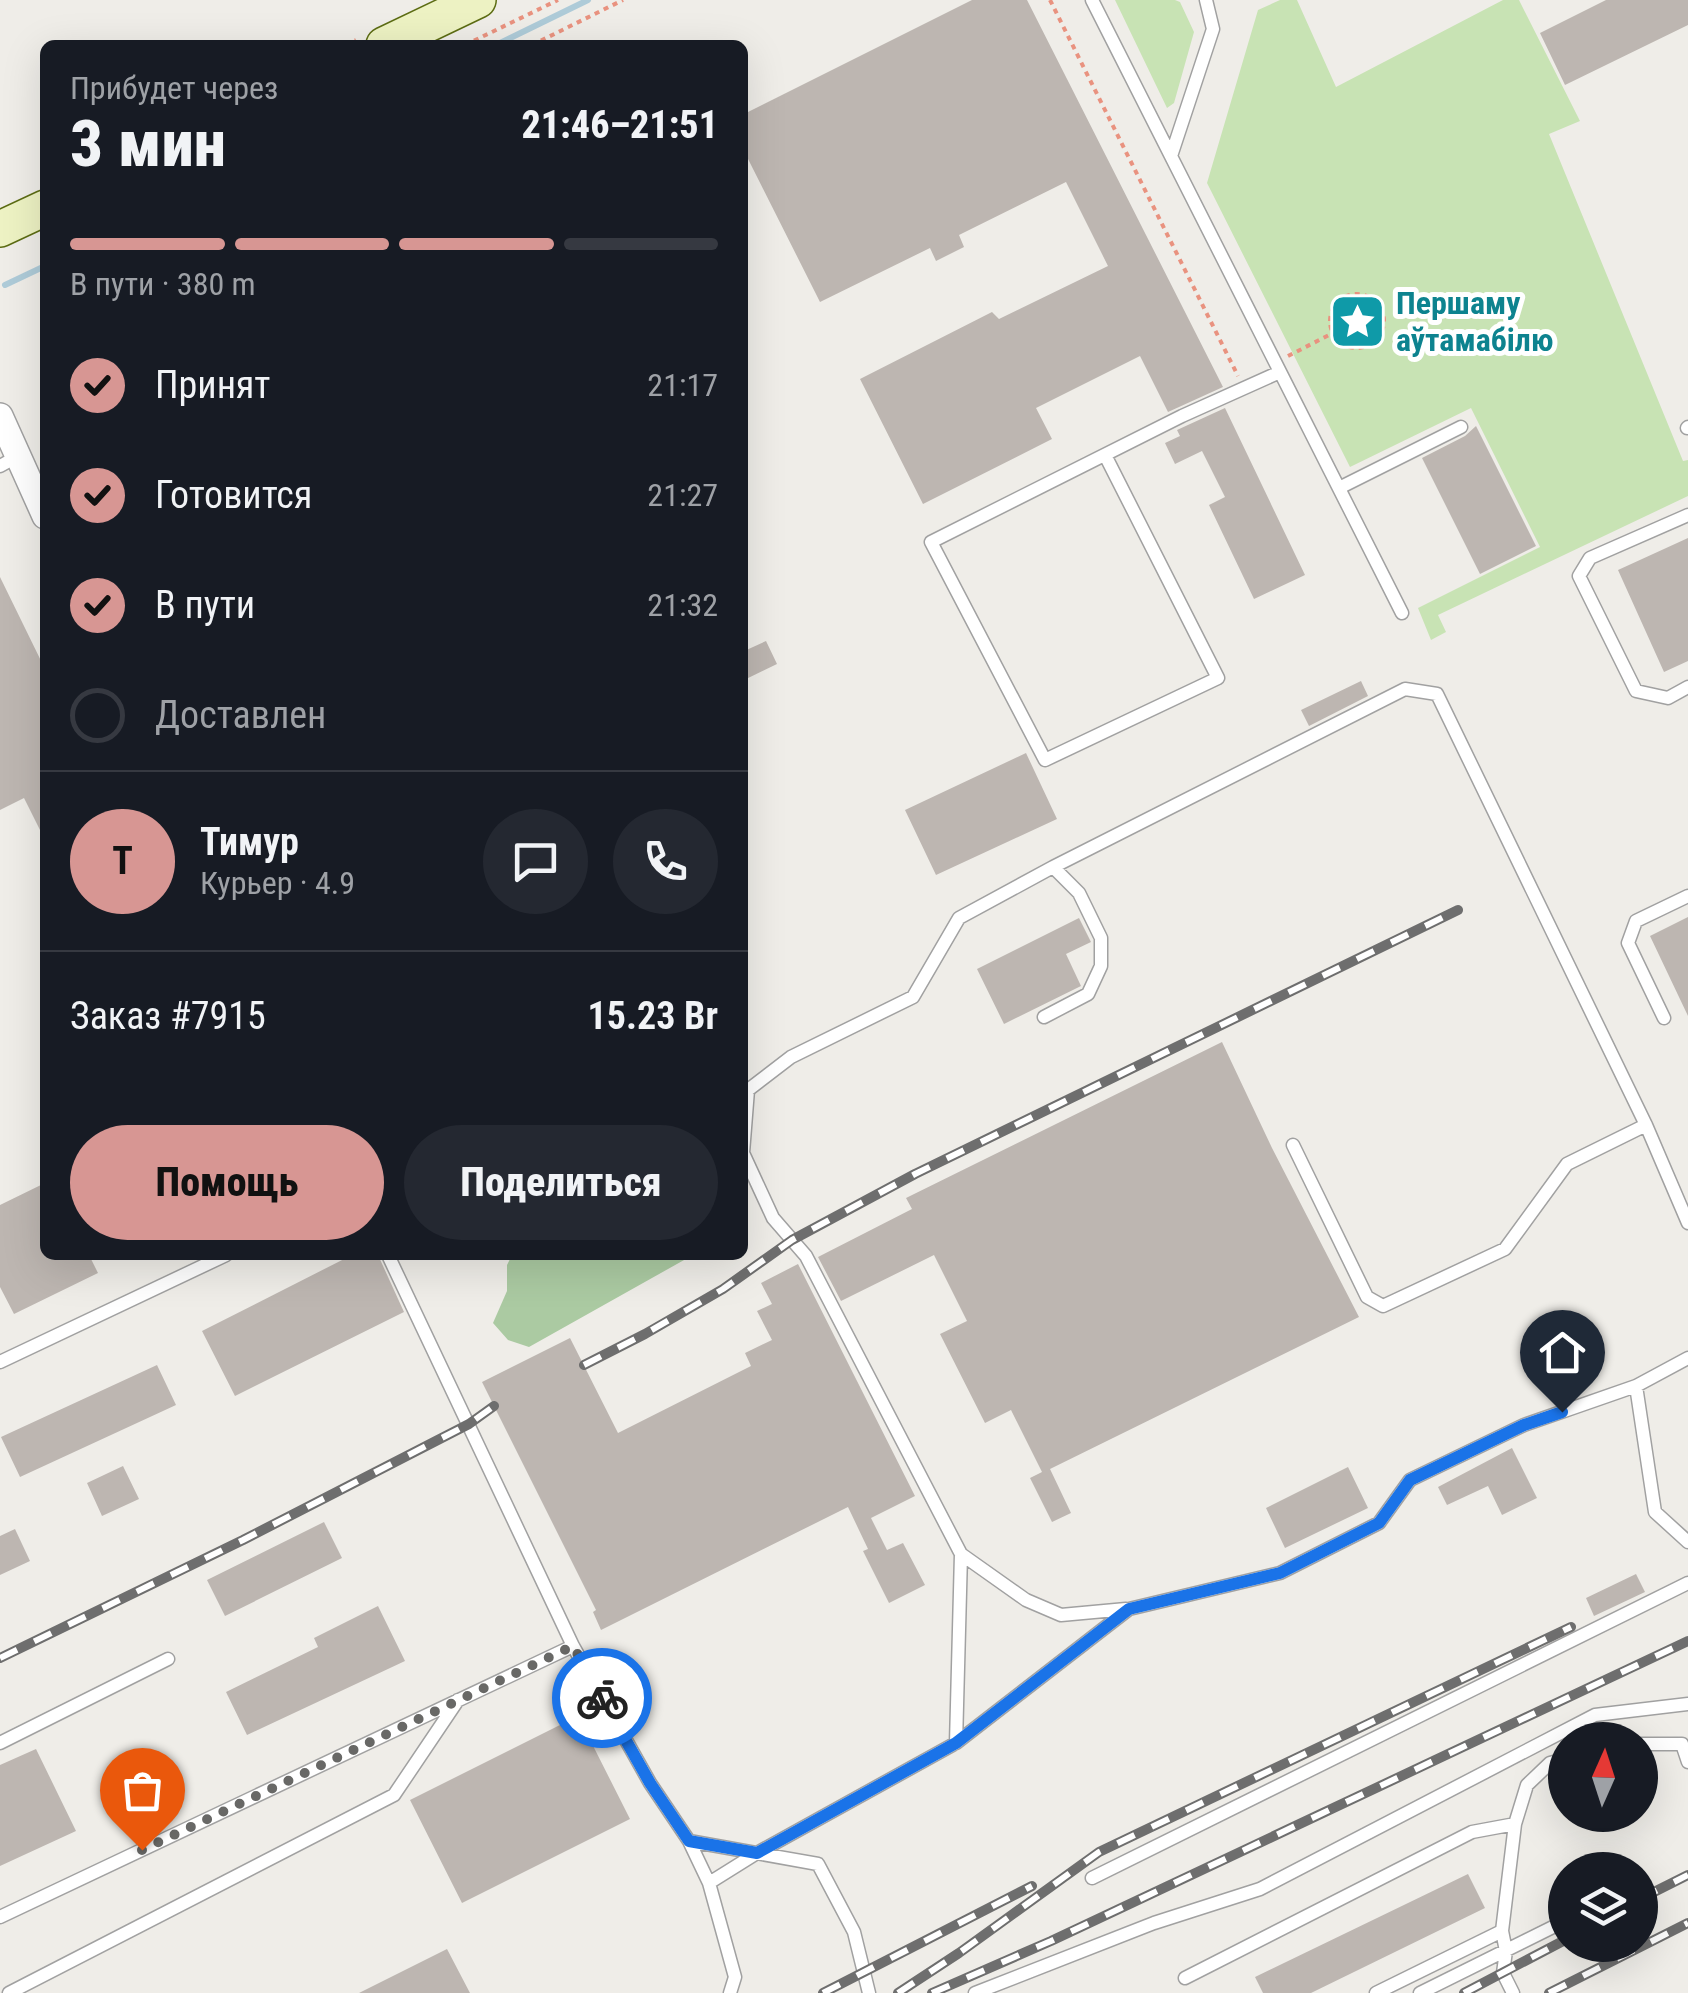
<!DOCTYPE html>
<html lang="ru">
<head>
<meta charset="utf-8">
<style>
	body { margin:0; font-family:"Roboto Condensed",sans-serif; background:#242831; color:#f1f3f6; height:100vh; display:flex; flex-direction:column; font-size:38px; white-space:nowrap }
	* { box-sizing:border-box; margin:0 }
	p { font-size:32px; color:#9ea1a6 }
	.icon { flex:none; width:55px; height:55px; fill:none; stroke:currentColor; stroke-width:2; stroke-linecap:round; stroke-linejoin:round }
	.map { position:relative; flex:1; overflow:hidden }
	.drawer { position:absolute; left:40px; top:40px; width:708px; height:1220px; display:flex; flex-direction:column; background:#171b24; border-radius:15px; box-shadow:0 10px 40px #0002 }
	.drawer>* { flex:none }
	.needle { width:65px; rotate:3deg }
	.controls { position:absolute; left:1548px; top:1722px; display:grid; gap:20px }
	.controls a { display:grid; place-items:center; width:110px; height:110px; border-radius:50%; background:#171b24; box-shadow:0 10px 40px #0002; font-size:50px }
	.pin { position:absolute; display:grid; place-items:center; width:85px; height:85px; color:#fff; margin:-102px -42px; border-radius:50% 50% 50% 0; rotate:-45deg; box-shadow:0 0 10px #0007 }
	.pin .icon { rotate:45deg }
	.courier { position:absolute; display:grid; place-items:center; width:100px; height:100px; margin:-50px; border:8px solid #1a73e8; border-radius:50%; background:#fff; color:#222; box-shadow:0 2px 12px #0007 }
	.headline em { font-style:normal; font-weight:800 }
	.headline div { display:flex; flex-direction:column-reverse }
	.headline { display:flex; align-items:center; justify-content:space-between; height:170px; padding:0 30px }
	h1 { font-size:65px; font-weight:800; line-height:75px }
	.bar { display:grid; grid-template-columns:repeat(4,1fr); gap:15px 10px; align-content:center; height:120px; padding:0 30px }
	.bar i { height:12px; border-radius:8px; background:#363941 }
	.bar .on { background:#d79693 }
	.bar p { grid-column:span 4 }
	.line { display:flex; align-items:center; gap:25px; padding:0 30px; border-top:2px solid #363941 }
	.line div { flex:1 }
	.round { display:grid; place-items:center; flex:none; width:105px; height:105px; border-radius:52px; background:#242831 }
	ol { padding:0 30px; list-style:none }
	li { display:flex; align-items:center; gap:30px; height:110px }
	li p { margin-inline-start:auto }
	li .icon { padding:10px; border-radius:50%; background:#d79693; color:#111; stroke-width:4 }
	li:last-child { color:#9ea1a6 }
	li i { width:55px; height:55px; border:5px solid #363941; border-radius:50% }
	.cta { display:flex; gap:20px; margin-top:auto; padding:20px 30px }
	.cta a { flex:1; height:115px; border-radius:60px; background:#d79693; color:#111; font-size:40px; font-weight:800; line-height:115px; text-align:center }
	.cta a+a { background:#242831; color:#f1f3f6 }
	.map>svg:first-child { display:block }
	.grass { fill:#c8e3b4 }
	.forest { fill:#abcaa2 }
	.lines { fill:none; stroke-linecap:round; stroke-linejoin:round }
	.stream { stroke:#aecbd8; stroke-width:6 }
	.building { fill:#bdb6b1 }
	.lane-casing { stroke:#a1a1a1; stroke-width:15 }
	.street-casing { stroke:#a1a1a1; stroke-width:28 }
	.secondary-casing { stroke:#5c6c13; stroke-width:38 }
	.path { stroke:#e9927f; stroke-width:4; stroke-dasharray:5 5; stroke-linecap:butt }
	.lane { stroke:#fff; stroke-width:12 }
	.street { stroke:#fff; stroke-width:25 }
	.secondary { stroke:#edf2c3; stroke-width:35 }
	.rail-casing { stroke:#6e6e6e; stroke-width:10 }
	.rail { stroke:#fff; stroke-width:6; stroke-dasharray:19; stroke-linecap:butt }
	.done { stroke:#686866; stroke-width:10; stroke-dasharray:0 18 }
	.route { stroke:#1a73e8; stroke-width:12 }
	.labels { text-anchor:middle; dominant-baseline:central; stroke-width:10; stroke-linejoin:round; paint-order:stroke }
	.culture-label { font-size:32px; font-weight:bold; fill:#0d838f; stroke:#fff; text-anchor:start }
</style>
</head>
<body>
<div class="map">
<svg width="1688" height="1993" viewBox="0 0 1688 1993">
	<rect width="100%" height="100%" fill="#efede8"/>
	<path class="grass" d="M1115 0H1175L1180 2 1194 32 1174 103 1167 108Z
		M1280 0H1297L1336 87 1503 0H1519L1580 121 1549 134 1683 461 1688 460V496L1438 615 1446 632 1431 640 1418 608 1540 547 1471 408 1350 467 1207 183 1258 10Z"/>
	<path class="forest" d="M512 1255H693L529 1347 508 1340 493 1323 507 1291V1265Z"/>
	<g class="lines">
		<path class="stream" d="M496 45 588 0
			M5 285 45 266"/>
	</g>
	<path class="building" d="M972 0H1027L1223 387 1168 412 1140 356 1036 408 1052 439 923 504 860 379 992 312 999 319 1108 266 1066 182 959 235 964 247 936 261 930 248 820 302 742 147V115Z
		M1606 0H1688V25L1565 85 1540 33Z
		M1225 408 1305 575 1254 599 1209 505 1225 497 1202 451 1175 464 1165 443 1180 436 1177 430Z
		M1476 426 1536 546 1480 574 1422 458 1465 436Z
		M1688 538V661L1664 672 1618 570Z
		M0 577 45 669V840L24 798 0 810Z
		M766 641 777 664 742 681V652Z
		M1361 681 1368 696 1309 726 1301 710Z
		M1026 753 1057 819 936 875 905 810Z
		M1688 917V1016L1650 936Z
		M1079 918 1091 942 1066 954 1081 986 1004 1024 977 969Z
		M1222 1042 1272 1148 1359 1317 1050 1469 1071 1513 1052 1522 1030 1478 1042 1472 1011 1410 985 1423 940 1334 967 1321 934 1255 841 1301 818 1257 912 1209 906 1198Z
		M45 1183V1255H89L98 1273 14 1314 0 1287V1205Z
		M352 1255H378L404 1312 235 1396 202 1331Z
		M798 1264 915 1496 871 1518 887 1550 903 1543 925 1585 889 1603 863 1551 868 1549 848 1507 601 1630 593 1612 596 1610 482 1382 570 1338 618 1433 751 1366 745 1353 772 1340 757 1311 772 1304 761 1283Z
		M157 1365 176 1405 20 1477 1 1437Z
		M1512 1448 1537 1498 1502 1515 1488 1486 1447 1505 1438 1487Z
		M123 1466 139 1499 102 1516 87 1483Z
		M1348 1467 1368 1508 1285 1548 1266 1508Z
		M324 1522 342 1558 225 1616 207 1580Z
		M15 1529 30 1561 0 1575V1536Z
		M1636 1574 1645 1592 1594 1616 1586 1598Z
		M378 1606 405 1661 247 1735 226 1692 318 1647 314 1638Z
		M578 1716 630 1819 462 1903 410 1800Z
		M36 1749 76 1831 0 1866V1765Z
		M1468 1874 1485 1908 1311 1993H1263L1255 1977Z
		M447 1949 470 1993H359Z"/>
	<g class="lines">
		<defs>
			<path id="lane" d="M1092 0 1402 613
				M1171 156 1213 29 1206 0
				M1687 428 1688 427
				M1105 455 1218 678 1045 760 931 542 1182 416 1280 372
				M0 466 18 456
				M1339 488 1461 427
				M1688 515 1590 558 1579 576 1636 691 1668 698 1688 687
				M1044 1017 1088 994 1101 966V938L1079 893 1053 867
				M1664 1018 1628 943 1636 921 1688 896
				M1293 1145 1367 1297 1383 1306 1505 1249 1567 1164 1646 1125
				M388 1255 573 1646 650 1783 689 1841 709 1883 735 1977 730 1993
				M0 1362 226 1255
				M1636 1386 1655 1512 1688 1542
				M961 1554 1026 1600 1061 1615 1126 1609
				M0 1743 168 1659
				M956 1743 961 1554 806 1256 773 1218 743 1153 748 1090 791 1057 913 997 959 918 1053 867 1405 689 1437 694 1646 1125 1688 1223
				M1640 1744H1682L1688 1762
				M689 1841 818 1864 854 1932 869 1993
				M1092 1878 1688 1583
				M709 1883 757 1853 956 1743 1129 1609 1280 1573 1379 1523 1410 1480 1524 1425 1636 1386 1688 1358
				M0 1917 573 1646
				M1185 1978 1472 1832 1515 1824
				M9 1993 394 1795 458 1700
				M975 1993 1154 1923 1260 1889 1595 1715 1688 1704
				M1376 1993 1502 1931
				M1420 1993 1565 1921
				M1513 1993 1503 1973 1506 1951 1502 1931 1515 1824 1527 1785 1550 1763 1565 1759"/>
			<path id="street" d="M0 416 45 516"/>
			<path id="secondary" d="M384 45 478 0
				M0 229 45 208"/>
		</defs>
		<use href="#lane" class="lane-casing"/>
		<use href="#street" class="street-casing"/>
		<use href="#secondary" class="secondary-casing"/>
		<path class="path" d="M1050 0 1238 376
			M346 45 356 40
			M465 45 558 0
			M532 45 623 0
			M1330 321a27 27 0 1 1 54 0a27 27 0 1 1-54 0Z
			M1288 356 1333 333"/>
		<use href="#lane" class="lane"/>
		<use href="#street" class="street"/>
		<use href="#secondary" class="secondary"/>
		<defs>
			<path id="rail" d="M584 1365 645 1334 723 1289 792 1240 915 1174 1458 910
				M0 1658 243 1540 469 1424 494 1406
				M1640 1899 1688 1875
				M823 1993 1032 1886
				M898 1993 959 1953 1099 1852 1571 1627
				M932 1993 1051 1941 1688 1641
				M1464 1993 1565 1940
				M1549 1993 1688 1923"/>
		</defs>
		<use href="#rail" class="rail-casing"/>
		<use href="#rail" class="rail"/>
	</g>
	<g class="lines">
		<path class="done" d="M142 1850 573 1646 602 1698"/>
		<path class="route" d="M602 1698 650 1783 689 1841 757 1853 956 1743 1129 1609 1280 1573 1379 1523 1410 1480 1524 1425 1562 1412"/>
	</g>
	<defs>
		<symbol id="sight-square" viewBox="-11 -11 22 22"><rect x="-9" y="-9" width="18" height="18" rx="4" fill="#0f9aa8" stroke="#fff"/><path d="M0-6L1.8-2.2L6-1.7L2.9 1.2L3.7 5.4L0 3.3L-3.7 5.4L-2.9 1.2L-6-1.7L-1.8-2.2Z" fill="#fff"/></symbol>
	</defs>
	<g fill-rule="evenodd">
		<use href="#sight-square" x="1326" y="290" width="63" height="63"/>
	</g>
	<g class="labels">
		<g class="culture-label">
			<text x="1396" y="303">Першаму<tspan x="1396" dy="37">аўтамабілю</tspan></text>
		</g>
	</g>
</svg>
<div class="controls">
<a><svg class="needle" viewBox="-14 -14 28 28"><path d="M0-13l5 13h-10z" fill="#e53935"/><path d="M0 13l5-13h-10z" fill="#9ea1a6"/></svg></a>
<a><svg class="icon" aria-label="layers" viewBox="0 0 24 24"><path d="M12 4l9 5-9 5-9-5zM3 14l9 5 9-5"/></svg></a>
</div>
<div class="pin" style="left:142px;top:1850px;background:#ea580c"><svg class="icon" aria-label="bag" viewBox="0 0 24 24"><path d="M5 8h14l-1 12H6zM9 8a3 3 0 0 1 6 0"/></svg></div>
<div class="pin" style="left:1562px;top:1412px;background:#1f2937"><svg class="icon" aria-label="home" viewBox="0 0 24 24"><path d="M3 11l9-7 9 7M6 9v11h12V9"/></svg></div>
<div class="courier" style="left:602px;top:1698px"><svg class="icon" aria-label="bike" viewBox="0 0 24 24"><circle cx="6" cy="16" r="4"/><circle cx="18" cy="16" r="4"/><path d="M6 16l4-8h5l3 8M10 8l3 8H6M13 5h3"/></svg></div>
<section class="drawer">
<div class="headline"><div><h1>3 мин</h1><p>Прибудет через</p></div><em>21:46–21:51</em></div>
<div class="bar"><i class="on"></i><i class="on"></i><i class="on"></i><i></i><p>В пути · 380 m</p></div>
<ol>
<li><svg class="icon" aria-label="check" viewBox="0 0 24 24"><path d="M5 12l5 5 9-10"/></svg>Принят<p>21:17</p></li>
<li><svg class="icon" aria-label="check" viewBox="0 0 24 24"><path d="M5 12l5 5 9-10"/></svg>Готовится<p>21:27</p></li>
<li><svg class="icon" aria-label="check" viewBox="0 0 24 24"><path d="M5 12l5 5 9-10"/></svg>В пути<p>21:32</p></li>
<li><i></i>Доставлен</li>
</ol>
<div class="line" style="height:180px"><b class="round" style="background:#d79693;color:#111">Т</b><div><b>Тимур</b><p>Курьер · 4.9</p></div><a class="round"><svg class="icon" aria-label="chat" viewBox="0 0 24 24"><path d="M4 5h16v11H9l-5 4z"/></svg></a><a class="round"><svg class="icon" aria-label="phone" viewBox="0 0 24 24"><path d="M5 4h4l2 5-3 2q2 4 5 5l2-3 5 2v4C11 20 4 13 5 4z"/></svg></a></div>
<div class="line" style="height:130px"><div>Заказ #7915</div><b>15.23 Br</b></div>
<div class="cta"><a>Помощь</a><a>Поделиться</a></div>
</section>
</div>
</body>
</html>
